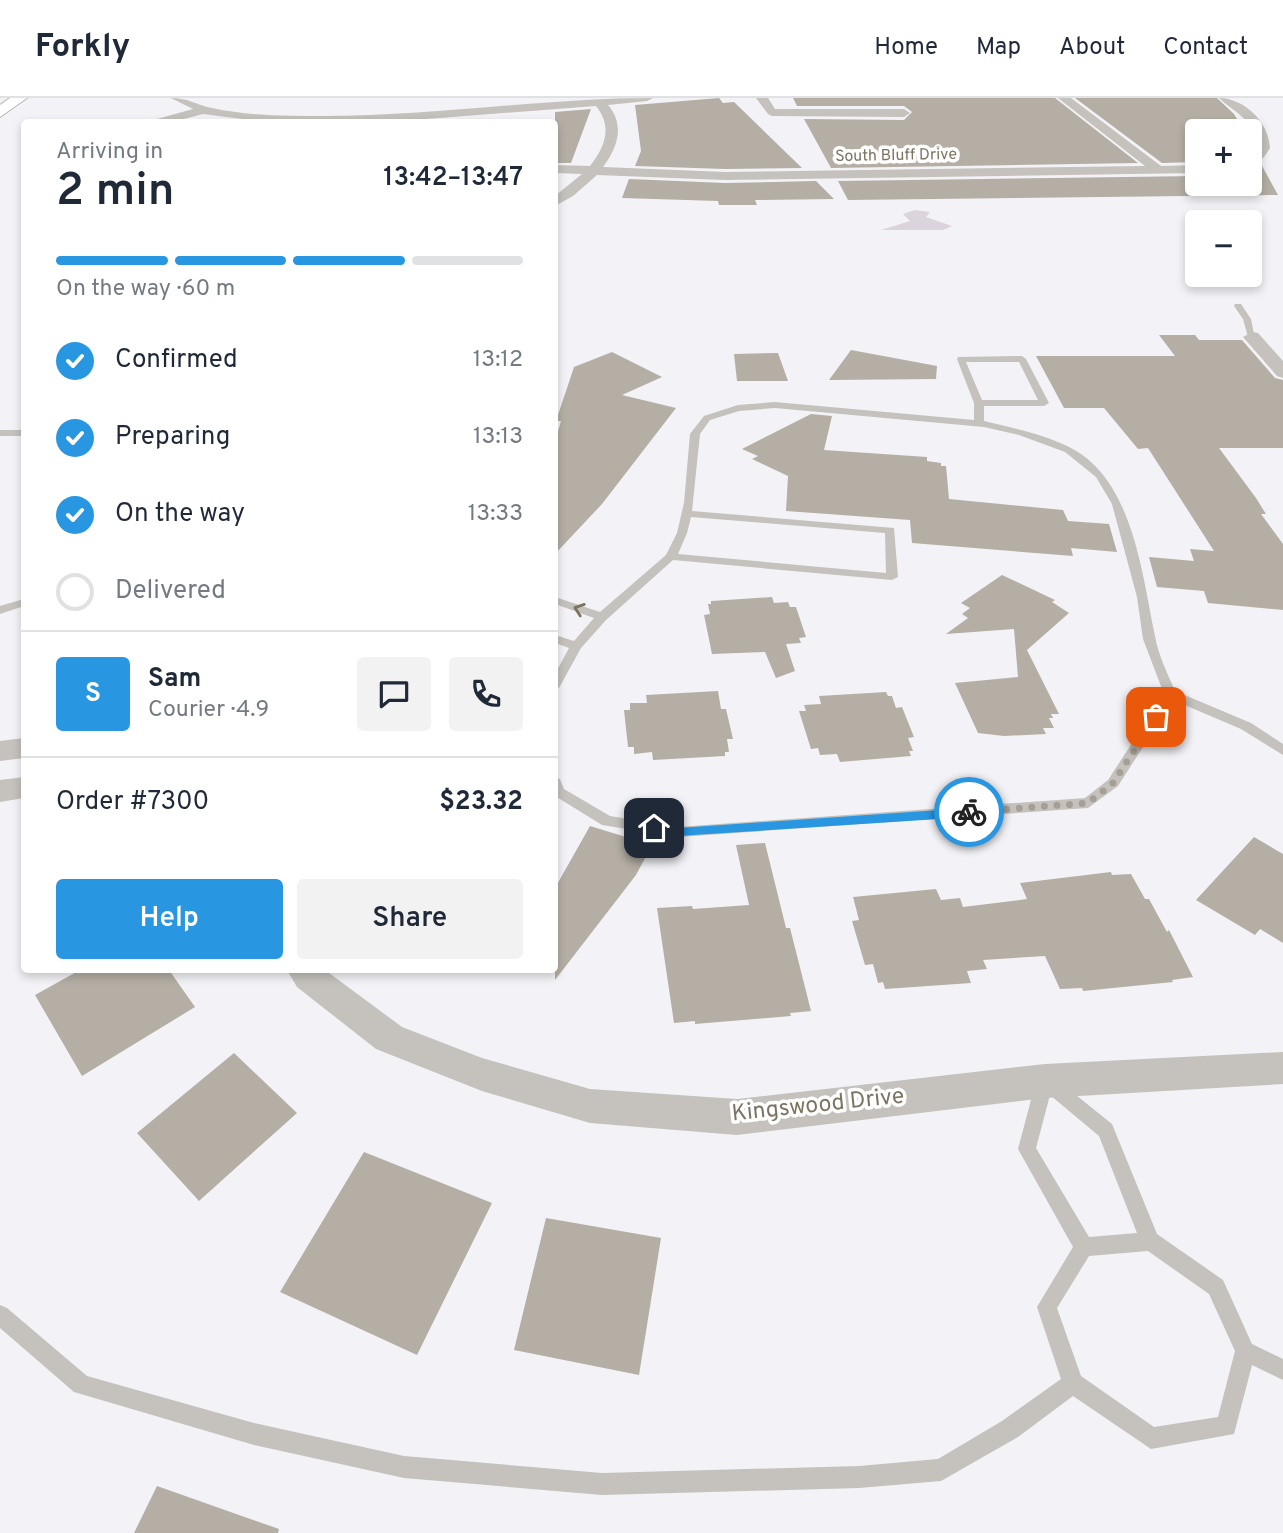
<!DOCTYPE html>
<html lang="en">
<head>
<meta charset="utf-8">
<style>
	body { margin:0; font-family:Overpass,sans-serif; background:#f2f2f3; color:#1f2937; height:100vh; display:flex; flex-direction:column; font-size:26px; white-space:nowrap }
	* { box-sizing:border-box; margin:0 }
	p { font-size:23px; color:#747a83 }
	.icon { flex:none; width:38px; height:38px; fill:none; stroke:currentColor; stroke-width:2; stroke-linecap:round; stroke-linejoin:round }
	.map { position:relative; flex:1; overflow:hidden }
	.panel { position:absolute; left:21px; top:21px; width:537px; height:854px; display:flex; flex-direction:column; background:#fff; border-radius:7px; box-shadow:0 4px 10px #0003 }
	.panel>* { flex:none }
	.tools { position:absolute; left:1185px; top:21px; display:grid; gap:14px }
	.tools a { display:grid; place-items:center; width:77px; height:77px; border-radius:7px; background:#fff; box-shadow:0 4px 10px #0003; font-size:35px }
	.pin { position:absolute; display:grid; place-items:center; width:60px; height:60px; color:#fff; margin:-30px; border-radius:14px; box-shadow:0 4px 10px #0006 }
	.courier { position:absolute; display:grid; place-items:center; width:70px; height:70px; margin:-35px; border:5px solid #2896e1; border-radius:50%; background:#fff; color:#222; box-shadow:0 2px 9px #0007 }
	.head em { font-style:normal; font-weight:600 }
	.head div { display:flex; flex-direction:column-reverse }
	.head { display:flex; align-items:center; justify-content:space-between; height:119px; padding:0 35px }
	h1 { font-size:46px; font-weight:600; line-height:52px }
	.bar { display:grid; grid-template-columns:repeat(4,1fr); gap:10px 7px; align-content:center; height:84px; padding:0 35px }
	.bar i { height:9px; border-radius:5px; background:#e0e1e3 }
	.bar .on { background:#2896e1 }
	.bar p { grid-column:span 4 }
	.line { display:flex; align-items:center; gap:18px; padding:0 35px; border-top:2px solid #e0e1e3 }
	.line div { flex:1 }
	.round { display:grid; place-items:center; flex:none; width:74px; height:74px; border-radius:7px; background:#f2f2f3 }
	ol { padding:0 35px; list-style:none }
	li { display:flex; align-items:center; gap:21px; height:77px }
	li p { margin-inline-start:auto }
	li .icon { padding:7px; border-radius:50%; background:#2896e1; color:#fff; stroke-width:4 }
	li:last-child { color:#747a83 }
	li i { width:38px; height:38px; border:4px solid #e0e1e3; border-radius:50% }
	.button { display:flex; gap:14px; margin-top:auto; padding:14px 35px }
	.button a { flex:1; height:80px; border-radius:7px; background:#2896e1; color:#fff; font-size:28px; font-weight:600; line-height:80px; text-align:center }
	.button a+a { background:#f2f2f3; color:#1f2937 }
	header { display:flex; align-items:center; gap:42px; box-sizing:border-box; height:98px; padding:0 35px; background:#fff; border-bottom:2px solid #e0e1e3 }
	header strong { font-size:33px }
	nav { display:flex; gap:38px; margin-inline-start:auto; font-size:24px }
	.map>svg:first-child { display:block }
	.green { fill:#dcd4dd }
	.building { fill:#b4aea5 }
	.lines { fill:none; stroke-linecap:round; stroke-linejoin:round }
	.primary-casing { stroke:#b9b6b0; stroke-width:2 }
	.lane { fill:#c5c1bc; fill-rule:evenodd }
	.street { fill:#c5c1bc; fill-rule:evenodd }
	.primary { fill:#fff; fill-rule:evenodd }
	.oneway { stroke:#7d7361 }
	.route { fill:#2896e1 }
	.done { stroke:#a69f95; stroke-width:7; stroke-dasharray:0 12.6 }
	.labels { text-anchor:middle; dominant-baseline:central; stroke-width:7; stroke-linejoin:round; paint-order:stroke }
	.far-street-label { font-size:16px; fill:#7d7361; stroke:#fff }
	.near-street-label { font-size:23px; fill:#7d7361; stroke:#fff }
</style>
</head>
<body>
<header>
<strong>Forkly</strong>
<nav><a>Home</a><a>Map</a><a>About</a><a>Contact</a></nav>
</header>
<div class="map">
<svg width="1283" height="1435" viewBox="0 0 1283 1435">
	<rect width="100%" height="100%" fill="#f3f2f6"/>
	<path class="green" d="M915 112 930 114 926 119 952 128 943 132H881L910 123 903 116Z"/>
	<path class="building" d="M719 0 723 5 734 4 802 70 725 71 635 68 641 53 635 7Z
		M793 0H1055L1138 65 831 70 804 21 904 22 912 14 904 8H797Z
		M1075 0H1217L1234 16 1244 33H1197V64L1162 65Z
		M591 11 571 65H555V14Z
		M1261 66 1278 97 848 102 838 83 1197 78V86H1250V70Z
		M629 81 725 85 816 83 834 101 755 102 757 107H719L718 103 622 100Z
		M1159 237H1195L1199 242H1242L1275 280 1283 282V350H1219L1256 400 1266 416H1261L1283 446V512L1208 505 1204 493 1157 489 1149 459 1194 463 1190 451 1214 453 1148 350 1138 351 1104 310H1064L1036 258H1175Z
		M851 252 937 268 936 281 829 282Z
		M612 254 662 279 622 297 676 310 602 406 555 456V343L561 323H556L574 269Z
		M778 255 788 283H737L734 256Z
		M811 316 832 318 824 352 927 359V363L941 365V368H946L949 401 1063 412 1068 423 1109 426 1117 454 1071 450 1073 458 912 445 910 422 786 413 788 378 752 361 758 358 742 351Z
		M1002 477 1055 502 1052 504 1069 515 1027 552 1059 616H1051L1053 620H1049L1054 630H1043L1046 636 1004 638 978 635 955 585 1018 579 1014 531 946 536 968 520 962 516 970 510 961 505Z
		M772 499 774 505 788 504 790 509H796L806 539 799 540 801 545 786 546 795 573 776 580 765 554 712 556 704 517 710 516 708 506H711V503Z
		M718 593 721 611H726L733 641H727L729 654H725V658L653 662 652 654 634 656V649H628L624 612H630V605H647L646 597Z
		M886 594 888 598H892L896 610 902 609 914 639 908 640 913 653H909L911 658 840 664 837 656 820 657 818 650 811 651 799 613H806L804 607 821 606 819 598Z
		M590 728 652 747 636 777 555 882V790Z
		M1254 739 1283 756V845L1260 831 1255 837 1196 802Z
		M765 745 786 830H790L811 913 790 915 791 918 695 926V923L674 925 657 810 692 808 693 811 749 807 736 747Z
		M1111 774 1112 777 1131 776 1145 801H1149L1167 834 1169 832 1193 879 1172 882 1173 884 1083 893 1082 890 1060 891 1045 858 983 862 987 871 967 873 971 885 885 891 883 884 878 885 873 866 865 867 852 823 859 822 853 799 936 791 941 802 960 800 963 809 1027 801 1020 785Z
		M80 872H169L195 909 82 978 35 897Z
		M234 955 297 1015 199 1103 137 1035Z
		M364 1054 492 1105 417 1257 280 1194Z
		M546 1120 661 1140 639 1277 514 1252Z
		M157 1388 279 1431 278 1435H134Z"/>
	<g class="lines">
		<defs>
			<path id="primary" d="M10 0H27L0 19V7Z"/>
		</defs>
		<use href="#primary" class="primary-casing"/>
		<path class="lane" d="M1235 206H1241L1251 221 1255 241 1248 239 1243 221 1234 208Z
			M1022 258 1026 261 1049 305 1044 308H984V323C1012 330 1044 336 1071 350 1133 382 1142 476 1155 538 1158 557 1168 576 1175 593L1251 625 1283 646V657L1241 631 1173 602 1118 688 1088 710 678 739 602 727 555 698V679L560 681 564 691 610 718 678 729 1085 700 1108 682 1164 596 1143 541 1137 499 1112 406 1096 379 1065 354 1019 337 984 329 775 310 739 313 710 322 700 336 692 413 894 430 898 479 892 482 673 462 606 522 581 550 559 590 555 591V576L569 550 555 545V537L574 543 594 520 555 506V499L600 514 666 457 677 435 684 405 690 336 704 318 738 307 775 304 974 322V305L957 261 958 259ZM966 264H1019L1038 302H982ZM691 419 885 435 886 475 678 456 687 435Z
			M0 332H24V338H0Z
			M24 501V508L0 516V508Z
			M1045 975 1051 977 1112 1026 1157 1136 1223 1182 1252 1246 1283 1261V1282L1252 1267 1234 1336 1151 1351 1073 1298 1018 1339 941 1383 859 1390 602 1397 404 1380 254 1347 74 1294 0 1230V1207L7 1210 87 1278 254 1325 404 1358 602 1375 859 1368 938 1361 1002 1323 1061 1281 1037 1209 1073 1149 1018 1051 1036 983 1039 977ZM1050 997 1099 1038 1137 1135 1089 1139 1036 1050ZM1148 1153 1209 1196 1235 1253 1218 1319 1154 1329 1081 1278 1057 1210 1089 1158Z"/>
		<path class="street" d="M171 0C189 0 196 7 212 10 249 18 287 18 324 18 435 18 546 0 653 0L647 3 608 7C625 27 618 49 603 69L725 74 1145 68 1058 0H1071L1161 68 1197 67V75L725 82 597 77 573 98 555 108V98L582 76 555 75V67L590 68C605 49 613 29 596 8L400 23H259L203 16 172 24H155L157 21 193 11Z
			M756 0H768L775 11H904L910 15 904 19 772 18 768 16Z
			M1219 0C1244 0 1269 24 1270 50 1265 58 1260 66 1250 68V58L1258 50C1258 24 1235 15 1219 0Z
			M1252 234 1258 235 1283 263V280L1277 278 1243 239Z
			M24 640V660L0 663V643Z
			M24 679V700L0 704V682Z
			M287 872H325L402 929 482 960 590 991 737 1001 1045 966 1283 954V986L1045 1000 737 1037 590 1025 482 993 376 951 297 889Z"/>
		<use href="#primary" class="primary"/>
	</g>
	<defs><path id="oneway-chevron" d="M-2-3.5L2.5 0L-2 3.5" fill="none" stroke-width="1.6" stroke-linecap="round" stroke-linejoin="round" transform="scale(1.75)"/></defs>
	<use class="oneway" href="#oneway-chevron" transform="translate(579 511) rotate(-161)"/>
	<path class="route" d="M969 710 974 714 969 719 678 738 654 735 648 730 654 726 678 730Z"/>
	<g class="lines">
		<path class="done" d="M969 714 1088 705 1113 685 1156 619"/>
	</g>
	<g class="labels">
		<g class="far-street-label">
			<text transform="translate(896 58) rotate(-1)">South Bluff Drive</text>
		</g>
		<g class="near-street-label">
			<text transform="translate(818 1008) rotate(-6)">Kingswood Drive</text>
		</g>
	</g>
</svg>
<div class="tools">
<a>+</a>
<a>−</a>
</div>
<div class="pin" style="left:1156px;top:619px;background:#ea580c"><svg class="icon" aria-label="bag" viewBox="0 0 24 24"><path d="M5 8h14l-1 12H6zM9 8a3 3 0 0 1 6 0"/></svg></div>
<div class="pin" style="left:654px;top:730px;background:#1f2937"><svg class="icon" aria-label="home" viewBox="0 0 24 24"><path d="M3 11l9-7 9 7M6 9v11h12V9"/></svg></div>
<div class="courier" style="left:969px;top:714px"><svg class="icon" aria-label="bike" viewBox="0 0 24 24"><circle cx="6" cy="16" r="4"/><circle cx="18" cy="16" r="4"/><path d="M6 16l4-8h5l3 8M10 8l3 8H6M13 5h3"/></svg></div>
<section class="panel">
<div class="head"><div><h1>2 min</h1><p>Arriving in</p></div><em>13:42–13:47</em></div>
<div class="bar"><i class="on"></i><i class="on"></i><i class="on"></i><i></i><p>On the way · 60 m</p></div>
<ol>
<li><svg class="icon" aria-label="check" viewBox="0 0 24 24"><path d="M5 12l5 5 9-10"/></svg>Confirmed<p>13:12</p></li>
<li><svg class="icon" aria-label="check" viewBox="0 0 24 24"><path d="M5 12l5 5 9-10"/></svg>Preparing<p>13:13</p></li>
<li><svg class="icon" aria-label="check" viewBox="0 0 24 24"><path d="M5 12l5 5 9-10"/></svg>On the way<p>13:33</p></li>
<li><i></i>Delivered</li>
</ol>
<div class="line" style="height:126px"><b class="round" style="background:#2896e1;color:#fff">S</b><div><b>Sam</b><p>Courier · 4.9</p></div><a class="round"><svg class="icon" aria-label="chat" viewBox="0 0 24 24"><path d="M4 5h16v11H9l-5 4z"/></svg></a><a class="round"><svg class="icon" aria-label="phone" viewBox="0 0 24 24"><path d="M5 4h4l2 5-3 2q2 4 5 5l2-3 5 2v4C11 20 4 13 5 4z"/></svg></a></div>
<div class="line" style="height:91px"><div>Order #7300</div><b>$23.32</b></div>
<div class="button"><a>Help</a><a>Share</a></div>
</section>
</div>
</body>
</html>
